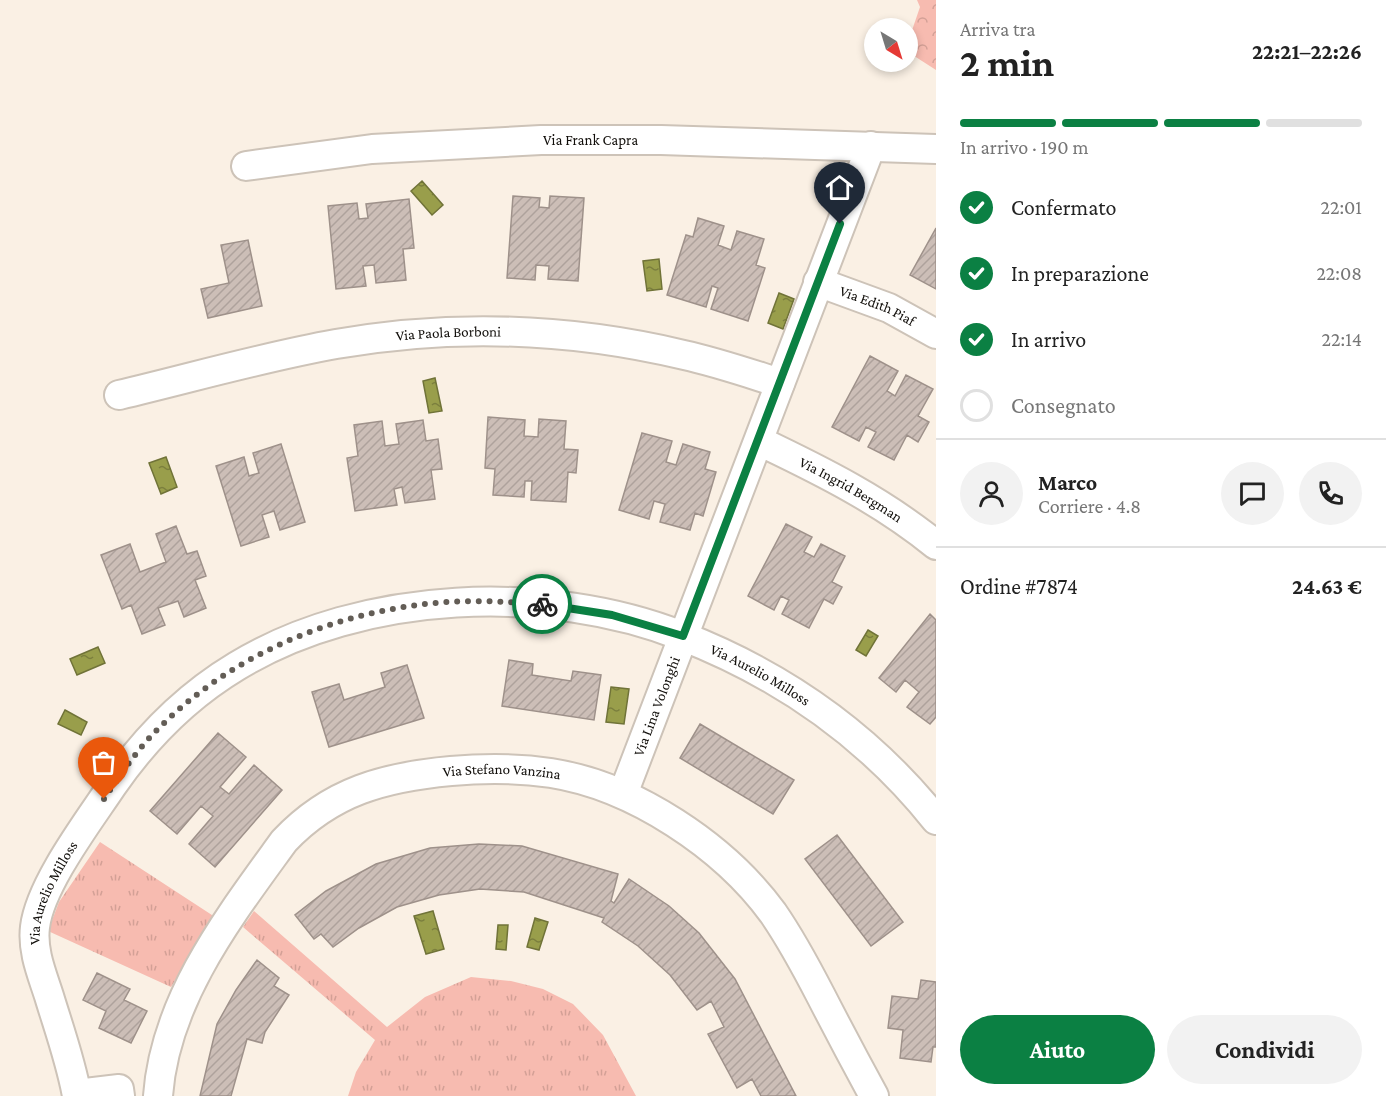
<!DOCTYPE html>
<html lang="it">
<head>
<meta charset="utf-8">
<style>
	body { margin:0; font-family:"Crimson Pro",serif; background:#f2f2f2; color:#222; height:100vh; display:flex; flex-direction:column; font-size:22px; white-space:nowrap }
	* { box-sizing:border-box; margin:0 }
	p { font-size:20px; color:#767676 }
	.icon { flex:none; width:33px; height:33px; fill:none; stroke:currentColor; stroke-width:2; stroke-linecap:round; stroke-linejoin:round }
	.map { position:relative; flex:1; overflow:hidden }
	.details { display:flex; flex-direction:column; background:#fff; width:450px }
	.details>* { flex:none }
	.needle { width:39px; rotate:142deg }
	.tools { position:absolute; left:864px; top:18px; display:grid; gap:12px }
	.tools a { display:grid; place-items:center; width:54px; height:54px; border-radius:50%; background:#fff; box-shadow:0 3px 9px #0003; font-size:30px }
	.pin { position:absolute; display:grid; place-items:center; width:51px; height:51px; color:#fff; margin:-62px -26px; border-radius:50% 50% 50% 0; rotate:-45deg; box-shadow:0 0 6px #0007 }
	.pin .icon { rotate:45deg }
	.courier { position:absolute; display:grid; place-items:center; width:60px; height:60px; margin:-30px; border:4px solid #0b8043; border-radius:50%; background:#fff; color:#222; box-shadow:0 2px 8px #0007 }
	.summary em { font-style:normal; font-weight:700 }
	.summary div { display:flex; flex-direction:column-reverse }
	.summary { display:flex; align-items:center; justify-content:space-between; height:102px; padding:0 24px }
	h1 { font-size:39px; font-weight:700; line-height:45px }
	.bar { display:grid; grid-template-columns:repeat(4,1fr); gap:9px 6px; align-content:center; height:72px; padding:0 24px }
	.bar i { height:8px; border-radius:4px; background:#e0e0e0 }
	.bar .current { background:#0b8043 }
	.bar p { grid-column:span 4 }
	.line { display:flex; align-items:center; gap:15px; padding:0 24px; border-top:2px solid #e0e0e0 }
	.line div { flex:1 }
	.round { display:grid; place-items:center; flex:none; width:63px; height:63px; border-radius:32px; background:#f2f2f2 }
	ol { padding:0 24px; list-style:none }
	li { display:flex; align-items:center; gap:18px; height:66px }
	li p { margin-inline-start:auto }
	li .icon { padding:6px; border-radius:50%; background:#0b8043; color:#fff; stroke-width:4 }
	li:last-child { color:#767676 }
	li i { width:33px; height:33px; border:3px solid #e0e0e0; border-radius:50% }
	.cta { display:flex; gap:12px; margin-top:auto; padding:12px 24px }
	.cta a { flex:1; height:69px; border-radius:36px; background:#0b8043; color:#fff; font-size:24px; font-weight:700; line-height:69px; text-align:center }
	.cta a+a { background:#f2f2f2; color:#222 }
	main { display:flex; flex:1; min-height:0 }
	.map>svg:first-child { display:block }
	.grass { fill:url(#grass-tufts) }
	.forest { fill:url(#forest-crowns) }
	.water { fill:url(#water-ripples); stroke:#707338; stroke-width:1.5 }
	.building { fill:url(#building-hatch); stroke:#9e918a; stroke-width:1.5 }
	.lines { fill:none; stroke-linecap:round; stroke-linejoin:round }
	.minor-casing { stroke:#cdc3b8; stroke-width:32 }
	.minor { stroke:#fff; stroke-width:28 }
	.done { stroke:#635d56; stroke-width:6; stroke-dasharray:0 10.8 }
	.route { stroke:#0b8043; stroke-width:8 }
	.labels { text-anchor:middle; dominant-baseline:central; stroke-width:5; stroke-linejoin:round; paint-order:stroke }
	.street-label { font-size:15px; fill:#110e0a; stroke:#fff }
</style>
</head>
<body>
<main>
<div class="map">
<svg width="936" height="1096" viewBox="0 0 936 1096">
	<defs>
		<pattern id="grass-tufts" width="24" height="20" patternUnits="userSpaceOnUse" patternTransform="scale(1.5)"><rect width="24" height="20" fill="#f7bbb0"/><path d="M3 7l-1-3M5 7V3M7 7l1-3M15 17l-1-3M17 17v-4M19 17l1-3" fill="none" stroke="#d3a096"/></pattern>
		<pattern id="forest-crowns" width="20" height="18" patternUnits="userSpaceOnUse" patternTransform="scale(1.5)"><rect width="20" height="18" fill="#f7bbb0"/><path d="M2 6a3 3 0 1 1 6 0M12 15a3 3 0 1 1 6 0" fill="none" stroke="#d3a096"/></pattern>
		<pattern id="water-ripples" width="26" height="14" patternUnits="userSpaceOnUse" patternTransform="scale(1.5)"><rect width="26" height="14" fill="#999e4b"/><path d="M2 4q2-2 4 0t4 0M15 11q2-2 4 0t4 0" fill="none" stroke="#7b7f3d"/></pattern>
		<pattern id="building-hatch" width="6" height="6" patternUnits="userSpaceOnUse" patternTransform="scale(1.5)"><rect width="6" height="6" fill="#ccbeb7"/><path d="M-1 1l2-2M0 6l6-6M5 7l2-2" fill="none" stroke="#aea29c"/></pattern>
	</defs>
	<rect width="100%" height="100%" fill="#faf0e4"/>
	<path class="grass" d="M100 842 215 917 171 987 48 931 59 902Z
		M254 911 387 1027 425 997 471 977 511 981 543 989 573 1004 603 1035 636 1096H348L356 1072 375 1040 243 927Z"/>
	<path class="forest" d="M917 0H936V70L908 52V42L920 7Z"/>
	<path class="water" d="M422 181 443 205 432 215 411 191Z
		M659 259 662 289 647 291 643 261Z
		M779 293 794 299 783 329 768 323Z
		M435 378 442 411 429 413 423 381Z
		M166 457 177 487 161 494 149 463Z
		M868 630 878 636 866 656 856 650Z
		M98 647 105 663 77 675 70 659Z
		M611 687 629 689 624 724 606 722Z
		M65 710 87 722 81 735 58 724Z
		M433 911 444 949 426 954 414 916Z
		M535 918 548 922 539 950 527 947Z
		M498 925H508L506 950 496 949Z"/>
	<path class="building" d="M513 196 540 198 539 207 549 208 550 196 584 198 578 281 548 279 549 266 536 265 535 280 507 278Z
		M409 199 414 248 403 249 406 280 376 283 374 265 363 266 366 286 336 289 328 206 357 203 359 219 368 218 366 204Z
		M698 218 724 226 718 245 731 250 737 231 764 239 756 265 765 268 748 321 711 309 718 288 712 286 706 307 667 295 686 235 693 237Z
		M936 228V289L910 275Z
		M248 240 262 306 208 318 201 289 229 283 221 245Z
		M870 356 898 371 887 391 895 396 906 375 933 389 918 416 929 422 918 442 907 435 894 460 868 447 876 432 866 427 859 441 832 427Z
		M488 417 525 420 524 436 538 437 539 419 566 421 564 449 578 450 576 473 568 472 566 502 531 500 532 481H525L524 497 493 495 495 469 485 468Z
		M423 420 426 441 438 439 442 469 431 470 435 499 405 503 402 487 394 489 397 505 355 511 347 458 358 456 354 425 382 421 385 446 399 444 396 424Z
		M642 433 672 441 666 462 676 465 683 444 710 452 705 469 716 472 703 516 695 513 690 530 660 522 665 504 654 501 649 519 619 510Z
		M281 444 305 522 280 530 274 511 262 515 269 537 241 546 216 466 244 457 249 476 259 473 253 453Z
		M786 524 812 537 804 552 814 557 821 544 845 556 832 582 842 587 833 604 824 599 809 628 782 614 789 600 781 596 774 610 748 596Z
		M176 526 187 554 197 551 206 576 195 580 206 608 184 617 178 601 158 608 165 625 142 634 131 605 122 609 101 555 130 544 140 572 166 562 156 534Z
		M930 614 936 620V717L930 724 907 707 919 692 905 680 896 692 879 678Z
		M509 660 533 664 532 675 571 681 573 671 601 675 594 720 502 706Z
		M407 665 424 718 329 747 312 692 339 684 344 700 385 687 381 673Z
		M700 724 794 780 773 814 680 758Z
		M218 733 246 757 220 787 229 794 254 765 282 790 215 867 189 844 213 816 201 806 177 834 150 811Z
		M837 835 903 922 871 946 805 859Z
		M479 844 522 846 618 874 611 901 614 903 629 879 669 906 699 933 735 979 796 1096H761L752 1079 737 1088 708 1034 724 1027 711 1001 697 1010 670 975 638 946 602 922 604 918 524 892 480 889 439 895 397 907 359 928 333 947 321 934 314 939 295 915 326 891 376 864 430 848Z
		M257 960 279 978 274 986 289 995 265 1032 262 1043 247 1039 231 1096H200L217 1024 236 990Z
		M97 973 130 989 124 1000 147 1011 131 1043 99 1028 106 1011 83 1000Z
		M921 980 936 982V1047H933L931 1062 900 1058 903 1030 888 1028 892 996 918 999Z"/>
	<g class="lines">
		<defs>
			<g id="minor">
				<path id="s1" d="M246 166 372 149 541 140H661L936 149"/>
				<path id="s2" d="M818 282 889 308 936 334"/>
				<path id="s3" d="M119 395C191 378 263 357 336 344 451 324 570 328 684 355 716 362 748 373 780 383"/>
				<path id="s4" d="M759 441C822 471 882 501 936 545"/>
				<path id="s5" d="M623 794 871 146"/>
				<path d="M77 1094 119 1089 120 1096"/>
				<path id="s6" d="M77 1096C71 1062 59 1029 49 996 42 974 32 951 35 927 40 885 88 822 112 786 146 737 187 696 237 666 362 590 548 583 682 636 782 675 869 736 936 820"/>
				<path id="s7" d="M158 1096C165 999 229 917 284 841 331 791 385 777 451 771 484 768 518 768 551 773 634 786 724 846 773 913 791 939 806 967 821 996 838 1029 856 1063 874 1096"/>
			</g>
		</defs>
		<use href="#minor" class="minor-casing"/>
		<use href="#minor" class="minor"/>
	</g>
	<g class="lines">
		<path class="done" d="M104 799C121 774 138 748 160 727 235 652 340 610 446 602 478 600 510 602 542 604"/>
		<path class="route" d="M542 604 612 615 683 636 840 224"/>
	</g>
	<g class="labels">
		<g class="street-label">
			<text stroke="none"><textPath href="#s1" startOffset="346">Via Frank Capra</textPath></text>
			<text stroke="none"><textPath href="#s2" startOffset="64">Via Edith Piaf</textPath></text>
			<text stroke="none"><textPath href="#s3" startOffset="336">Via Paola Borboni</textPath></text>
			<text stroke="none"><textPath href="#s4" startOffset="104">Via Ingrid Bergman</textPath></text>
			<text stroke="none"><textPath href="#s6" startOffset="1059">Via Aurelio Milloss</textPath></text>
			<text stroke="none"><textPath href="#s5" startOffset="94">Via Lina Volonghi</textPath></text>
			<text stroke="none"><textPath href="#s7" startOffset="525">Via Stefano Vanzina</textPath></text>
			<text stroke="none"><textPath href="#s6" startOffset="213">Via Aurelio Milloss</textPath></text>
		</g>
	</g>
</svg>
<div class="tools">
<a><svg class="needle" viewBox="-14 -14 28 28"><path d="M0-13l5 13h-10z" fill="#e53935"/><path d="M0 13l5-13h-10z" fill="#767676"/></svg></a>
</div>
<div class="pin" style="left:104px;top:799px;background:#ea580c"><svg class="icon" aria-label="bag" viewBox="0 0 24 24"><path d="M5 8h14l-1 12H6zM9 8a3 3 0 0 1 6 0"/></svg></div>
<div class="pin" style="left:840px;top:224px;background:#1f2937"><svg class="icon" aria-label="home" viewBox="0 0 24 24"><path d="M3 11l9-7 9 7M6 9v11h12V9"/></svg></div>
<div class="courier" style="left:542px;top:604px"><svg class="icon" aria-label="bike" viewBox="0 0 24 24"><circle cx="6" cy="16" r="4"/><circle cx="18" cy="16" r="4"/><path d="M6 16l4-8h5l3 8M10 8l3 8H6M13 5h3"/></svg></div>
</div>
<section class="details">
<div class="summary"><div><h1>2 min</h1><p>Arriva tra</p></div><em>22:21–22:26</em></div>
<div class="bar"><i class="current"></i><i class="current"></i><i class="current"></i><i></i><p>In arrivo · 190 m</p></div>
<ol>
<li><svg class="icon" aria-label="check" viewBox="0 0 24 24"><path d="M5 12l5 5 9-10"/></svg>Confermato<p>22:01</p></li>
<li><svg class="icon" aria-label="check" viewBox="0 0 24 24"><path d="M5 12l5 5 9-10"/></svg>In preparazione<p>22:08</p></li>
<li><svg class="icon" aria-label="check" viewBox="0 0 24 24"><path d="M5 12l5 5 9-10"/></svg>In arrivo<p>22:14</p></li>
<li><i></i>Consegnato</li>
</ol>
<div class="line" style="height:108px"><a class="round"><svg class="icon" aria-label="person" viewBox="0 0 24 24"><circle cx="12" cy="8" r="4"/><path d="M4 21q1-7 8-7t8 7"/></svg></a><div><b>Marco</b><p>Corriere · 4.8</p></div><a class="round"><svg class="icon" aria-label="chat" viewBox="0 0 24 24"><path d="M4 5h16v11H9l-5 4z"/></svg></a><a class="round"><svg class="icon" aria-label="phone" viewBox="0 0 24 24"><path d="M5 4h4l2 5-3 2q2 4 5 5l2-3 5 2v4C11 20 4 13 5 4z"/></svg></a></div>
<div class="line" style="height:78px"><div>Ordine #7874</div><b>24.63 €</b></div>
<div class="cta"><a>Aiuto</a><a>Condividi</a></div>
</section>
</main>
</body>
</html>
